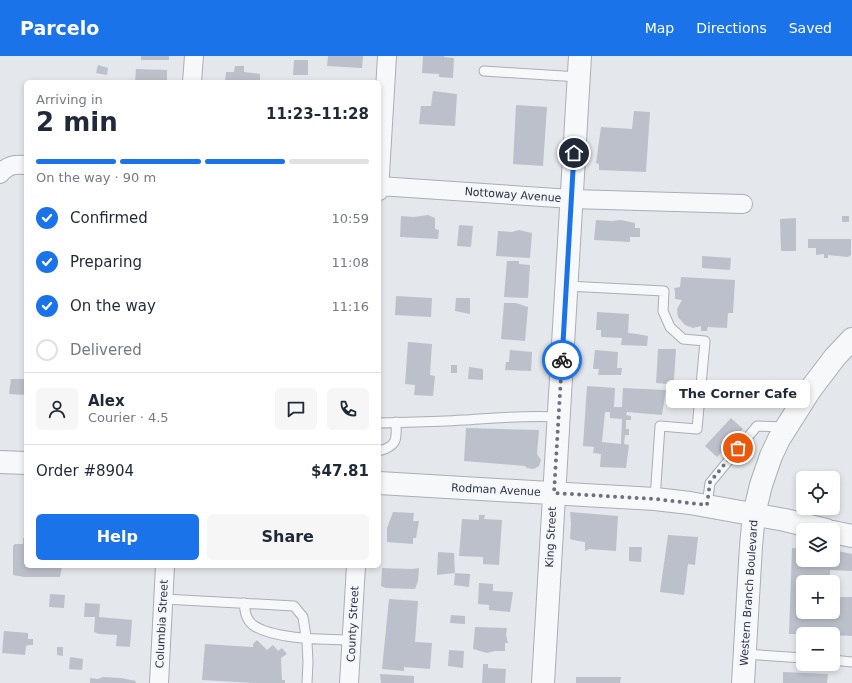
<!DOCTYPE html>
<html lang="en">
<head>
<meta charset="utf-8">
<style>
	body { margin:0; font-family:"DejaVu Sans",sans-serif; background:#f6f6f7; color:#1f2937; height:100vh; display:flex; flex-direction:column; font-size:15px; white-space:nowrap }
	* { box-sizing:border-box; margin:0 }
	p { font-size:13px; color:#747a83 }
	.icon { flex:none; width:22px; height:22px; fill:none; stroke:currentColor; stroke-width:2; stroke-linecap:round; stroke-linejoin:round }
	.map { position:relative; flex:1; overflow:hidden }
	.details { position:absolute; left:24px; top:24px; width:357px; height:488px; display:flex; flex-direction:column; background:#fff; border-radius:6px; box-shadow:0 2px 6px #0003 }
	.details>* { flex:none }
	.tools { position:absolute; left:796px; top:415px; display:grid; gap:8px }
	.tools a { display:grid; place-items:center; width:44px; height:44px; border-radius:6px; background:#fff; box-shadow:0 2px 6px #0003; font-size:20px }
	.pin { position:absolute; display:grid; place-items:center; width:34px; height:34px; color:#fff; margin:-17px; border:2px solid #fff; border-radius:50%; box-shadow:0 1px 4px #0007 }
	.courier { position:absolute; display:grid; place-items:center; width:40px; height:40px; margin:-20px; border:3px solid #1a73e8; border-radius:50%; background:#fff; color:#222; box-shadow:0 1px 5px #0007 }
	.bubble { position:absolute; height:28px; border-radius:6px; background:#fff; box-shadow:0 2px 6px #0003; font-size:13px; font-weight:700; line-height:28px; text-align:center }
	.overview em { font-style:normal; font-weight:700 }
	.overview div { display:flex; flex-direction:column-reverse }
	.overview { display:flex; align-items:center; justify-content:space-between; height:68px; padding:0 12px }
	h1 { font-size:26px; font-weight:700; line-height:30px }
	.bar { display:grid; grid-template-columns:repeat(4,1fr); gap:6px 4px; align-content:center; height:48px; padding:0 12px }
	.bar i { height:5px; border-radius:3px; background:#e0e1e3 }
	.bar .active { background:#1a73e8 }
	.bar p { grid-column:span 4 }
	.line { display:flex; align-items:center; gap:10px; padding:0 12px; border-top:1px solid #e0e1e3 }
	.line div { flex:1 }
	.round { display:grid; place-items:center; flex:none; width:42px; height:42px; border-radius:6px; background:#f6f6f7 }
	ol { padding:0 12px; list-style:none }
	li { display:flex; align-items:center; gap:12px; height:44px }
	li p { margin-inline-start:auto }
	li .icon { padding:4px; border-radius:50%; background:#1a73e8; color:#fff; stroke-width:4 }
	li:last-child { color:#747a83 }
	li i { width:22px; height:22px; border:2px solid #e0e1e3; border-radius:50% }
	.action { display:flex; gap:8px; margin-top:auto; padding:8px 12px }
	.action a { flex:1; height:46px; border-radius:6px; background:#1a73e8; color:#fff; font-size:16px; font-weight:700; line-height:46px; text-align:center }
	.action a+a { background:#f6f6f7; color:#1f2937 }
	header { display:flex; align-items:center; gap:24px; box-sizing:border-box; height:56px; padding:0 20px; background:#1a73e8; color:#fff }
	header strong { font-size:19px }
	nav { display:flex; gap:22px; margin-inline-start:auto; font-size:14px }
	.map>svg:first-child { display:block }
	.building { fill:#bbc0ca; fill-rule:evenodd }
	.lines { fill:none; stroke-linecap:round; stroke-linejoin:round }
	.service-casing { stroke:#a9aeb7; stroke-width:11 }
	.minor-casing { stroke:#a9aeb7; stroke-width:20 }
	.tertiary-casing { stroke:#a9aeb7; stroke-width:24 }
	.service { stroke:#f7f8fa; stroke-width:9 }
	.minor { stroke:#f7f8fa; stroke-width:18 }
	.tertiary { stroke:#f7f8fa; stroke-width:22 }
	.done { stroke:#6c737f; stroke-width:4; stroke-dasharray:0 7.2 }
	.route { stroke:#1a73e8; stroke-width:5 }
	.labels { text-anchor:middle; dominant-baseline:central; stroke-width:4; stroke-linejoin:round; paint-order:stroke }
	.street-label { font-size:11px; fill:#2b3445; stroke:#f4f6f9 }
</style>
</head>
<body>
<header>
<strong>Parcelo</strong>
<nav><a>Map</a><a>Directions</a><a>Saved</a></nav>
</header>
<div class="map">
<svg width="852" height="627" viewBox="0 0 852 627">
	<rect width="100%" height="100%" fill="#e4e7ec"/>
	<path class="building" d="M141 0H169V4H141Z
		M328 0H363L362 12 327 10Z
		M423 0H444V1L454 2 453 22 439 21V18L422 17Z
		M294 4H308V19H293Z
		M98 9 108 12 107 19 96 17Z
		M235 10H244V16L260 18V26H225L226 16H234Z
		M136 13 167 14V26H135Z
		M433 35 457 38 455 70 419 68 421 50H431Z
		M516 49 547 51 543 110 513 108Z
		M634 55 650 56 646 116 599 114V108L596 107 601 71 632 73Z
		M428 159 435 162V173L439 174 438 183 400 181 401 160 414 161Z
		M842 160H849V166H842Z
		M796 162V195H781L780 163Z
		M596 164 612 165 621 164 635 167V172H640V181H630V186L594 184Z
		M459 169 473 170 471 191 457 190Z
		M519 174 532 177 530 202 496 200 498 175 512 176Z
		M808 183H851V199L848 201 828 199V202H824V198L816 199V192H808Z
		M702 200 731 202 730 214 702 212Z
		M507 205H519V208L530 209 528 242 504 241Z
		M681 221 735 224 733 257H728L727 272 708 271 707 275H701V270L693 272 685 269 678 261 677 253 682 244 675 243V235L674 232 680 231Z
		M396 240 432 242 431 261 395 259Z
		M456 242H470V258L455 255Z
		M504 247H516L528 251 525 285 501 283Z
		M597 256 629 258 628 277 637 278 648 280 647 290 621 289 622 282 601 281V274H596Z
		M408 286 432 288 430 319 435 320 433 340 414 339 415 329 405 328Z
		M658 293H676L674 324H678L677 328 673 327 672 334H666L662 359 627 356 626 359 631 360V364H626V373H629V379H625L624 388 629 389 626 412 600 411 601 398 593 397 594 391 583 390 587 330 615 332 614 351H622L623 332 666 334 667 328 656 327ZM605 356H610V362L622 363 621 388 602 386Z
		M510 294 532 296 531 315 505 314 506 306H509Z
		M595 294 618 296 617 312H622L621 319H598L599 313H593Z
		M451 309H457V317H451Z
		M469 311 483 313V324L468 323Z
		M11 323H26V339L9 338Z
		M731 362 743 373 717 401 705 390Z
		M466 372 539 374 537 398 541 404 539 410 534 413 527 412 525 410 464 405Z
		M393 456 414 457 413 465H419L416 482H413V488L387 486V472Z
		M570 456 618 460 616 495 589 493 585 495V486L578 485 570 483 571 468Z
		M479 459H485L484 463 502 464 499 509 483 508V501L459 500 462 463 479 464Z
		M668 479 698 481 695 509 688 508 684 539 660 536Z
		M23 482H26V510H62L60 521H24L13 519V490L15 488H23Z
		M629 491H642L641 506 629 505Z
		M792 492 803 493V504H833V494L852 498V515L830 514V526H803V556H833V541H852V580L833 579V578H789Z
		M438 496 454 497 455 517 437 519Z
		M382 512 412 513 419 512 418 525 415 533 386 532 381 530Z
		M455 517 470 518 469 531 454 529Z
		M479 527 493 528V535L513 536 510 556 489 554V549L478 548Z
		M50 538 65 539 64 552 49 551Z
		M389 543 418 545 415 586 432 587 430 613 404 611V615L382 613Z
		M85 547 100 548 99 561 132 564 130 591 116 590 117 579 99 578 94 576 95 561H84Z
		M451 559 465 560V568L450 567Z
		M475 571 507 572 506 579 508 587H505V595H495L487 597 473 593Z
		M4 575 28 577V583H33V589H29L26 590 25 599 2 597Z
		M257 584 267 594 273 589 278 595 282 592 287 598 281 602 282 624H285V627H254L202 624 205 588 253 591V588Z
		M57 591H63V600L57 599Z
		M449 594 464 595 463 612 448 610Z
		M70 601 83 603 82 614 69 613Z
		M483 608H488V612L506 613 505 627H482Z
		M783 616 828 618 827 627H783Z
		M380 618 414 620V627H381Z
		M103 621 121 622 136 625 135 627H90V622L98 623Z
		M576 621H621L620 627H576Z"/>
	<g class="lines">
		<defs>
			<path id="service" d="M484 15 579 21
				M567 230 664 235 663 255 670 271 683 283 705 285 697 373 660 370 655 443
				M379 367C407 366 435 366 463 364 495 362 526 359 558 361
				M379 395C397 390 397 384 396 366
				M707 449 710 427 757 370 786 371
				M164 543 294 550 303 561 307 587 308 606 307 627
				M244 547C245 555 246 564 253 569 274 584 326 583 352 584
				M745 598 803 602
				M833 604 852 606"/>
			<path id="minor" d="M192 26 194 0
				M0 118C8 109 14 108 26 109
				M379 130 572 143 743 148
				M379 135 387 0
				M159 627 165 510
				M349 627 356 510"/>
			<path id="tertiary" d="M0 406 26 407
				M379 427 584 439 655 443 690 447 785 464 826 474
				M833 476 852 480
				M543 627 580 0
				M743 627 751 490 754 458 761 429 771 400 779 383 810 334 835 301 852 283"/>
		</defs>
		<use href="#service" class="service-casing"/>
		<use href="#minor" class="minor-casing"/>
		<use href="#tertiary" class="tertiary-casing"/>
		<use href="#service" class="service"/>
		<use href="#minor" class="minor"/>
		<use href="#tertiary" class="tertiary"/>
	</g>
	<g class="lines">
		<path class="done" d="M562 304 554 437 655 443 707 449 710 426 738 392"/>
		<path class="route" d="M562 304 574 97"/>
	</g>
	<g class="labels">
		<g class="street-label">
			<text transform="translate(513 139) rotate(4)">Nottoway Avenue</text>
			<text transform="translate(496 434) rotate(3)">Rodman Avenue</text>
			<text transform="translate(551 481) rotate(-87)">King Street</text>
			<text transform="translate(749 537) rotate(-86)">Western Branch Boulevard</text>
			<text transform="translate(162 568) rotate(-87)">Columbia Street</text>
			<text transform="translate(353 568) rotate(-87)">County Street</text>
		</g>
	</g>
</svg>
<div class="tools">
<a><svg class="icon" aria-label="locate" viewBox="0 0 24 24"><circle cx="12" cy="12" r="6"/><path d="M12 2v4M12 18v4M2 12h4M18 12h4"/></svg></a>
<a><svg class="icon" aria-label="layers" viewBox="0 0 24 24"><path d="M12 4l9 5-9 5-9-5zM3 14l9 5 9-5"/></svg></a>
<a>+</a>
<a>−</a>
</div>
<div class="pin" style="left:738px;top:392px;background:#ea580c"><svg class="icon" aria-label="bag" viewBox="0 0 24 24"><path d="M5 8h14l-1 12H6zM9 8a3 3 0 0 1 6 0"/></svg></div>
<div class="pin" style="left:574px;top:97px;background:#1f2937"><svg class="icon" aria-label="home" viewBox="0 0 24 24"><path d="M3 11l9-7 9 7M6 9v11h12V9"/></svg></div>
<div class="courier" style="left:562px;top:304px"><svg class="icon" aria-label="bike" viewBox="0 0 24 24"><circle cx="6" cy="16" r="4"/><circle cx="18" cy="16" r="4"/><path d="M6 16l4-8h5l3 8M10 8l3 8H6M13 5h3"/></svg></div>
<div class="bubble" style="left:666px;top:324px;width:144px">The Corner Cafe</div>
<section class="details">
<div class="overview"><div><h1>2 min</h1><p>Arriving in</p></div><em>11:23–11:28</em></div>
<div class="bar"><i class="active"></i><i class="active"></i><i class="active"></i><i></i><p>On the way · 90 m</p></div>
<ol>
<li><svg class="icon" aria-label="check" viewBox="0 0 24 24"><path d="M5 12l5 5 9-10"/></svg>Confirmed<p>10:59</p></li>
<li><svg class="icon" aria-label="check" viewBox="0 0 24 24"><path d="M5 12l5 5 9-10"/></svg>Preparing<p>11:08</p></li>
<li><svg class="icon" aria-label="check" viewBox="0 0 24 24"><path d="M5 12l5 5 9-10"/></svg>On the way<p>11:16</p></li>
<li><i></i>Delivered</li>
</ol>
<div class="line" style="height:72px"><a class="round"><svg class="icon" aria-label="person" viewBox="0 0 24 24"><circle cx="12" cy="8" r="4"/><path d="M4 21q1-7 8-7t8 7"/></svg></a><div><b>Alex</b><p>Courier · 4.5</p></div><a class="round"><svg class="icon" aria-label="chat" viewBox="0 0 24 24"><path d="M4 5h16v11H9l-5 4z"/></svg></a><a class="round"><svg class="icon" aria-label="phone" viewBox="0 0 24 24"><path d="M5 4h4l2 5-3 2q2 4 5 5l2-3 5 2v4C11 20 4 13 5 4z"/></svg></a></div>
<div class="line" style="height:52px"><div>Order #8904</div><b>$47.81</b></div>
<div class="action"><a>Help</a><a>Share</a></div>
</section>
</div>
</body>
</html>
